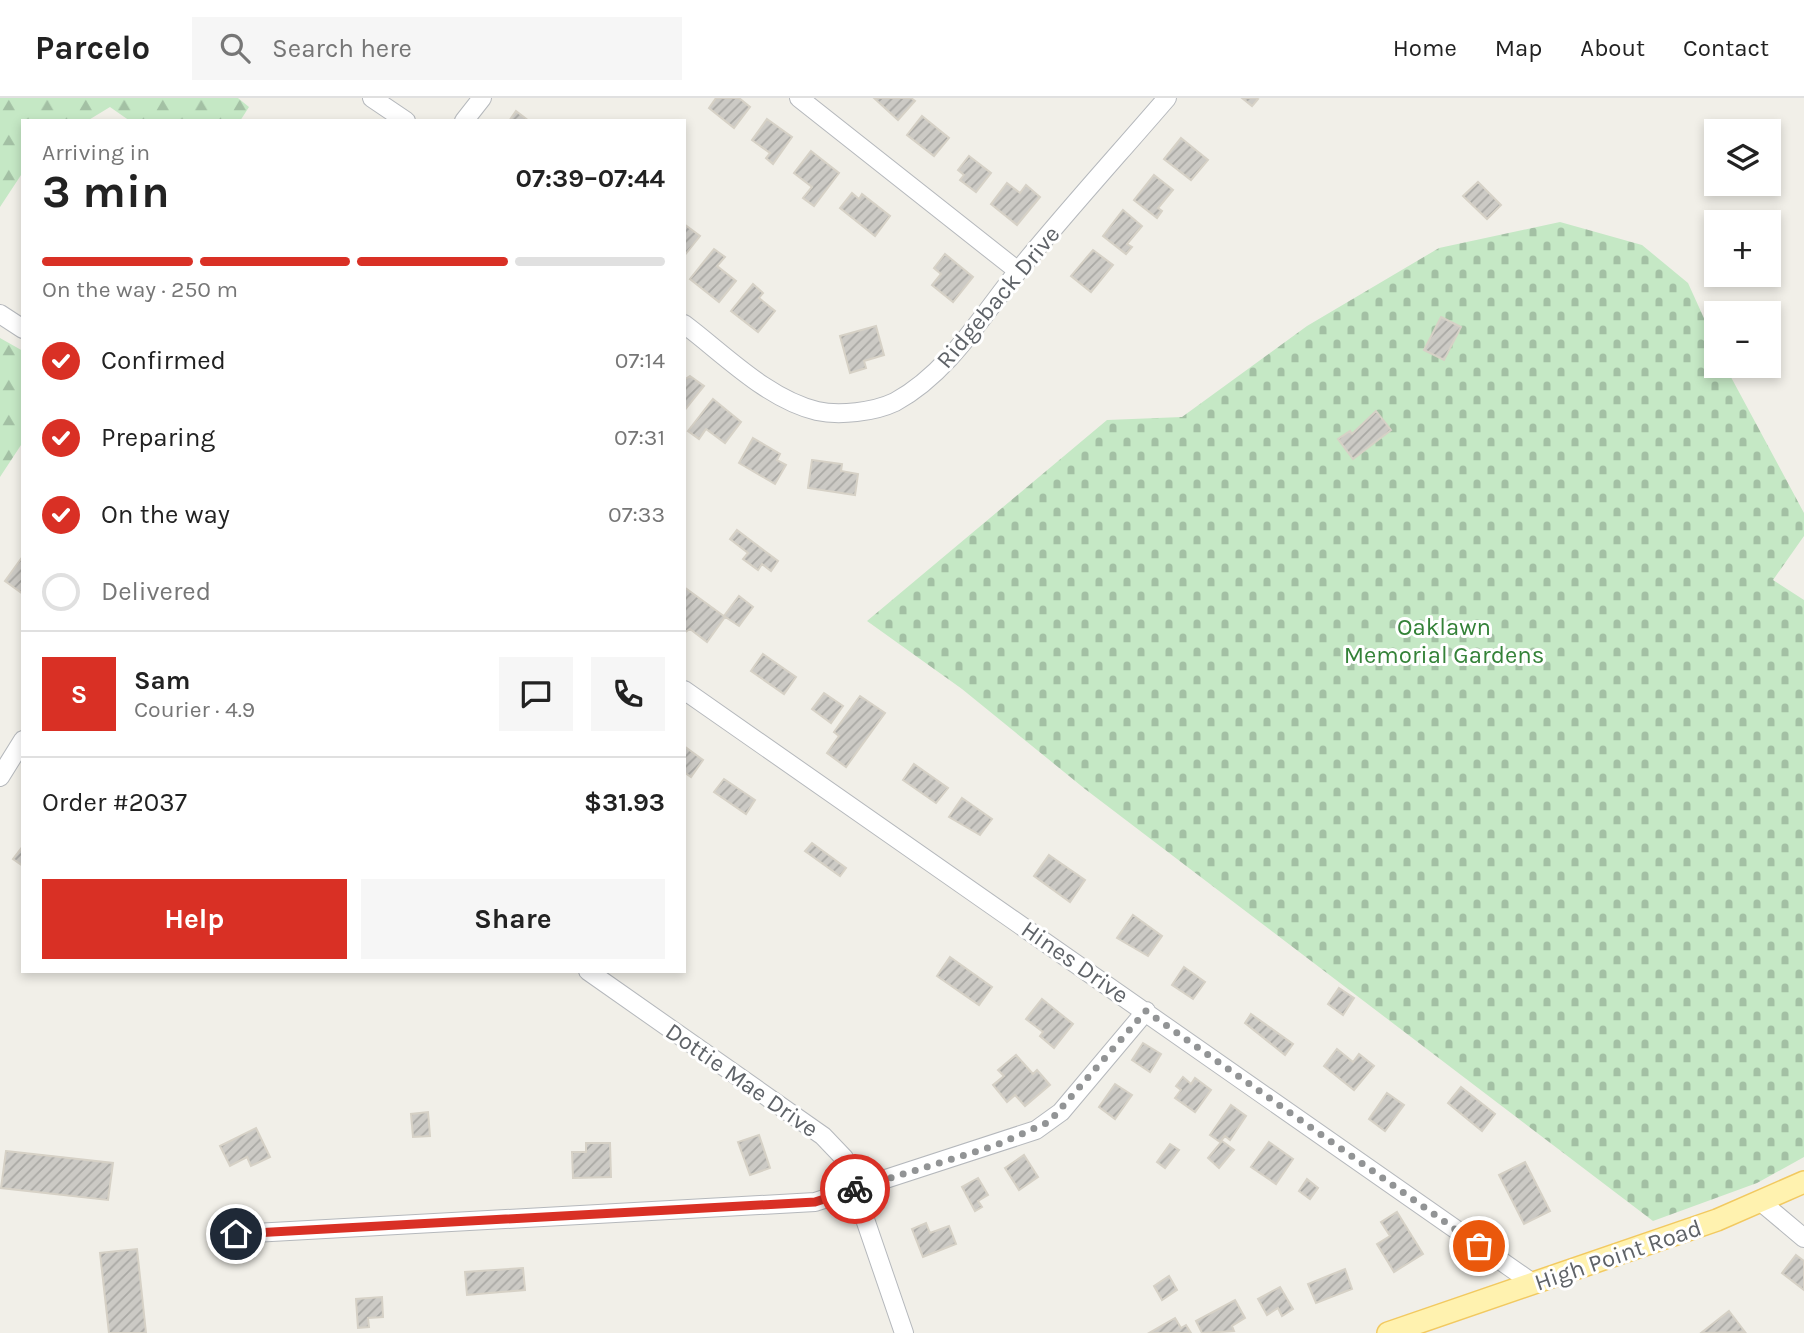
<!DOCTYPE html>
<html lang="en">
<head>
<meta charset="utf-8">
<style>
	body { margin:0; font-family:Karla,sans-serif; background:#f6f6f6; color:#222; height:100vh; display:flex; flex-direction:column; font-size:26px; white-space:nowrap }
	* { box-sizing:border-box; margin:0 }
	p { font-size:23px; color:#767676 }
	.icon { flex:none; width:38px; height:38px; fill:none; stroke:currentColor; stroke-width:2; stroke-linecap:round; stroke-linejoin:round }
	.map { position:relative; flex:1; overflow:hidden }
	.sheet { position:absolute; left:21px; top:21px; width:665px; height:854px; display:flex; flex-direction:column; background:#fff; border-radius:0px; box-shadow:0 4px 10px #0003 }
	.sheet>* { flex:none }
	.tools { position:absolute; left:1704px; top:21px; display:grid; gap:14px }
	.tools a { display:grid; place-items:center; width:77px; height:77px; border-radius:0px; background:#fff; box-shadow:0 4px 10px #0003; font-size:35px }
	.pin { position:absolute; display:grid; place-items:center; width:60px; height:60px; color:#fff; margin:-30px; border:4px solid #fff; border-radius:50%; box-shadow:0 2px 7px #0007 }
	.courier { position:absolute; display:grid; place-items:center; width:70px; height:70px; margin:-35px; border:5px solid #d93025; border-radius:50%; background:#fff; color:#222; box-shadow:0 2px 9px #0007 }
	.head em { font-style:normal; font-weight:700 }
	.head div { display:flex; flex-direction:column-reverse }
	.head { display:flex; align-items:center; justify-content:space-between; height:119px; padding:0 21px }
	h1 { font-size:46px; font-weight:700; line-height:52px }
	.bar { display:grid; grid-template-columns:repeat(4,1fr); gap:10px 7px; align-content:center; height:84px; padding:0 21px }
	.bar i { height:9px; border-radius:5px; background:#e0e0e0 }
	.bar .current { background:#d93025 }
	.bar p { grid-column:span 4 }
	.line { display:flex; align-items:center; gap:18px; padding:0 21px; border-top:2px solid #e0e0e0 }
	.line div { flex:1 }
	.round { display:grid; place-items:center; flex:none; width:74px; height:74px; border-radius:0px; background:#f6f6f6 }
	ol { padding:0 21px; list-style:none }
	li { display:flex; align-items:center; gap:21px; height:77px }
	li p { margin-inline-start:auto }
	li .icon { padding:7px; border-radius:50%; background:#d93025; color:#fff; stroke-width:4 }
	li:last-child { color:#767676 }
	li i { width:38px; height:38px; border:4px solid #e0e0e0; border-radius:50% }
	.primary-button { display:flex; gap:14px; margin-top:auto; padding:14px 21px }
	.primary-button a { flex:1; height:80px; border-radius:0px; background:#d93025; color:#fff; font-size:28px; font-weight:700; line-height:80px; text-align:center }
	.primary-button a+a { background:#f6f6f6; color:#222 }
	header { display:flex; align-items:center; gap:42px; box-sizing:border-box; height:98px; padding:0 35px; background:#fff; border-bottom:2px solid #e0e0e0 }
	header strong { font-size:33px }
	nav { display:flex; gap:38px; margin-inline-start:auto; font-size:24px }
	.search { width:490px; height:63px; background:#f6f6f6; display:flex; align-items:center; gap:18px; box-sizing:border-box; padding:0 24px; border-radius:0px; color:#767676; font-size:26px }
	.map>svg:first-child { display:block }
	.forest { fill:url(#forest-firs) }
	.cemetery { fill:url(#cemetery-stones) }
	.building { fill:url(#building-hatch); stroke:#d6d1c6; stroke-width:2 }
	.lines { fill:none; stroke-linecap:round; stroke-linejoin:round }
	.minor-casing { stroke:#b5b8bc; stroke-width:20 }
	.major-casing { stroke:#f2c960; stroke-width:24 }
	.minor { stroke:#fff; stroke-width:18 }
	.major { stroke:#fff2af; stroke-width:21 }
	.done { stroke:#929495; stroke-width:7; stroke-dasharray:0 12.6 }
	.route { stroke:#d93025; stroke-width:9 }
	.labels { text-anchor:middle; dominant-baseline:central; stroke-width:6; stroke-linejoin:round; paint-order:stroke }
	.street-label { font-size:24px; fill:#5f6368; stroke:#fff }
	.park-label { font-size:24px; fill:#348238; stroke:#fff }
</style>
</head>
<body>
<header>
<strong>Parcelo</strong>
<div class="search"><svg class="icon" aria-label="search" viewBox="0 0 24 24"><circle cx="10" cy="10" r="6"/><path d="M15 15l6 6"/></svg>Search here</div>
<nav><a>Home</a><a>Map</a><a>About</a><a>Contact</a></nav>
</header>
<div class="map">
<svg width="1804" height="1235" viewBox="0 0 1804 1235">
	<defs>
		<pattern id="forest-firs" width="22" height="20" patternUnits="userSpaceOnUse" patternTransform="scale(1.75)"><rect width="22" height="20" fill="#c5e8c5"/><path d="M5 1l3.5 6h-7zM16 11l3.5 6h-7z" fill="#a3c0a4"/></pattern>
		<pattern id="cemetery-stones" width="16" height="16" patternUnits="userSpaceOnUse" patternTransform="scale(1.75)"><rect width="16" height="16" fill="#c5e8c5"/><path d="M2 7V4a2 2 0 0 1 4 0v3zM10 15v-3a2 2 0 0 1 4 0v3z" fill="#a3c0a4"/></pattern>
		<pattern id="building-hatch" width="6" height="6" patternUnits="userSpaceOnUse" patternTransform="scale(1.75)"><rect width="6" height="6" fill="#cccac5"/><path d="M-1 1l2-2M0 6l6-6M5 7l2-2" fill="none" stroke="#a9a8a4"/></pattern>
	</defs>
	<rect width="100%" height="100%" fill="#f1efe8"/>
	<path class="forest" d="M0 0H238L249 9 240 23H130L110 9 87 23H23V74L0 109Z
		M0 240 23 253V344L0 379Z"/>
	<path class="cemetery" d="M1560 124 1642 147 1688 185 1717 249V268H1725L1804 415V438L1773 482 1804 502V1059L1757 1085 1653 1123 1085 691 962 591 867 523 1107 322 1182 319 1307 228 1439 150Z"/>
	<path class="building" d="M716 0H739L750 9 734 30 709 10Z
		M874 0H911L915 3 898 22Z
		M1242 0H1256L1258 1 1252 8Z
		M516 13 529 23H509Z
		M922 18 949 40 934 58 907 37Z
		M767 21 792 39 773 66 766 60 770 55 752 42Z
		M1181 40 1208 62 1191 82 1164 61Z
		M811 53 839 75 814 108 803 100 812 89 794 75Z
		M969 58 991 75 976 94 960 82 964 77 958 72Z
		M1154 77 1173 92 1158 110 1162 113 1157 120 1134 102Z
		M1478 84 1501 107 1487 121 1463 98Z
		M1007 85 1020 95 1026 87 1040 99 1017 127 991 106Z
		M852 95 859 101 862 96 890 118 875 138 840 110Z
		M1123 112 1142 128 1127 146 1132 149 1126 156 1103 138Z
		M684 126 700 138 684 158Z
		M714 151 725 159 717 168 736 183 719 204 690 181Z
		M1093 152 1113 167 1091 194 1071 178Z
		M945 156 973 179 953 204 932 187 941 176 934 170Z
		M753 186 763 195 759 200 775 213 758 234 731 213Z
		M1441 219 1461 229 1444 262 1424 252Z
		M876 228 884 257 864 263 866 270 850 275 840 238Z
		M690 278 704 288 684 313V282Z
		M713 301 741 324 725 345 706 331 699 341 688 333Z
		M1376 313 1391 332 1353 361 1338 341 1350 333 1352 336Z
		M753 340 780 356 777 362 786 367 775 386 739 365Z
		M812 362 842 366 841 373 858 376 855 397 808 390Z
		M737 432 778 463 771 473 762 466 758 472 743 461 748 455 730 441Z
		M23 458V496L5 483Z
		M684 489 725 519 707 544 690 531 684 535Z
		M739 498 753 509 739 528 724 518Z
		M763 556 796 579 784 596 751 573Z
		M824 595 843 608 831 625 812 611Z
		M860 598 885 615 846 669 827 655 839 638 834 634Z
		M684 648 703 662 691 679 684 674Z
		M914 666 948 690 936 705 903 682Z
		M724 681 755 702 746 716 714 694Z
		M962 700 992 721 980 737 949 719Z
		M812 745 846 770 840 778 805 753Z
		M23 748V768L13 761Z
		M1049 757 1085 782 1070 804 1034 778Z
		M1133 817 1162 838 1148 858 1117 840Z
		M950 859 992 889 979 907 937 878Z
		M1184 869 1205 884 1193 901 1172 887Z
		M1339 890 1354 900 1343 917 1328 906Z
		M1042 901 1073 926 1054 950 1040 938 1043 934 1026 921Z
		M1251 916 1293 946 1285 957 1245 925Z
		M1143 945 1161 956 1150 974 1132 962Z
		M1337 951 1353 964 1359 956 1374 968 1354 992 1324 968Z
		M1016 957 1033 976 1037 972 1050 987 1025 1008 1015 997 1007 1004 993 987 1004 978 998 972Z
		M1183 979 1191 986 1195 980 1211 992 1195 1014 1175 1000 1181 992 1176 988Z
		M1115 986 1132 997 1115 1021 1099 1009Z
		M1461 989 1495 1016 1482 1033 1448 1005Z
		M1387 995 1404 1007 1385 1033 1369 1021Z
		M1231 1007 1246 1018 1230 1042 1225 1038 1220 1044 1210 1037Z
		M428 1014 430 1038 413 1039 411 1016Z
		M256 1030 270 1059 251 1068 247 1059 230 1068 220 1048Z
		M759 1037 770 1070 750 1077 738 1044Z
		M1222 1043 1234 1052 1219 1070 1208 1060Z
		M1269 1044 1293 1061 1276 1086 1251 1069Z
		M586 1045H610L611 1079 573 1080 572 1054H586Z
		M1170 1046 1179 1052 1165 1070 1157 1064Z
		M6 1053 113 1065 108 1102 1 1090Z
		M1024 1057 1038 1079 1019 1092 1005 1070Z
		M1525 1064 1550 1113 1524 1126 1499 1077Z
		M978 1080 988 1097 978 1103 982 1109 975 1113 962 1089Z
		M1307 1081 1318 1090 1310 1101 1299 1093Z
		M1397 1114 1423 1156 1394 1174 1377 1146 1390 1138 1381 1124Z
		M926 1125 930 1135 949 1128 956 1146 923 1159 912 1131Z
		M137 1151 146 1235H109L100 1155Z
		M1796 1157 1804 1163V1192L1782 1175Z
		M523 1170 525 1192 467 1197 465 1174Z
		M1345 1171 1352 1191 1316 1205 1308 1186Z
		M1169 1178 1177 1192 1162 1202 1154 1188Z
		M1280 1189 1293 1211 1282 1218 1278 1210 1267 1217 1258 1201Z
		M382 1199 383 1219 368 1220 369 1229 358 1230 356 1201Z
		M1235 1202 1245 1220 1232 1228 1234 1233 1202 1235 1196 1223Z
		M1729 1213 1745 1234 1701 1235Z
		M1175 1220 1181 1230 1186 1227 1191 1235H1149Z"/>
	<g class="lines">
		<defs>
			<path id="minor" d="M372 0 406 23
				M799 0 1018 173
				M464 23 482 0
				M0 216 23 231
				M684 226C724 256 767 301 817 313 839 318 874 314 895 304 948 275 981 219 1018 173 1066 114 1117 58 1167 0
				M684 592 1534 1186
				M0 679 23 642
				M588 873 823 1038 844 1060 904 1235
				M1760 1103 1804 1140
				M236 1136 815 1104 1036 1032 1061 1014 1146 913"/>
			<path id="major" d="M1388 1235 1717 1122 1804 1084"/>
		</defs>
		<use href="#minor" class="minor-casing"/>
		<use href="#major" class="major-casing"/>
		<use href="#minor" class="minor"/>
		<use href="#major" class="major"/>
	</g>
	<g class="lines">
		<path class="done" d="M855 1091 994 1048 1049 1024 1146 913 1479 1148"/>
		<path class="route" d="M236 1136 815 1104 855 1091"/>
	</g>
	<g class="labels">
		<g class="street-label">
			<text transform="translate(998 199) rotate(-50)">Ridgeback Drive</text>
			<text transform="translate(1075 864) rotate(35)">Hines Drive</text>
			<text transform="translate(742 982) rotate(35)">Dottie Mae Drive</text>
			<text transform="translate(1618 1157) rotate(-19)">High Point Road</text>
		</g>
		<g class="park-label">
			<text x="1444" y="529">Oaklawn<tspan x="1444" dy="28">Memorial Gardens</tspan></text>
		</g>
	</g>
</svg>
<div class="tools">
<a><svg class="icon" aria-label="layers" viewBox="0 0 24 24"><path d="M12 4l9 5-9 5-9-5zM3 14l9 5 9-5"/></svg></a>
<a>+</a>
<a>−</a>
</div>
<div class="pin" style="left:1479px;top:1148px;background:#ea580c"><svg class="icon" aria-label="bag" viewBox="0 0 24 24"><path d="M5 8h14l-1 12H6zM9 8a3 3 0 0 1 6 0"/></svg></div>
<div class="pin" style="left:236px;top:1136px;background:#1f2937"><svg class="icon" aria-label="home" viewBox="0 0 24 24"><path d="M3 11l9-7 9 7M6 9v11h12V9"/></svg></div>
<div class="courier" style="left:855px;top:1091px"><svg class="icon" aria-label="bike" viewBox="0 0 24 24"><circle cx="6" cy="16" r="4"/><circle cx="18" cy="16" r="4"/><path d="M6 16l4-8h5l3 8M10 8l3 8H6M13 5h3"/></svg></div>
<section class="sheet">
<div class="head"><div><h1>3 min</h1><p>Arriving in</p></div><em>07:39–07:44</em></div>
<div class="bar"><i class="current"></i><i class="current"></i><i class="current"></i><i></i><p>On the way · 250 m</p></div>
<ol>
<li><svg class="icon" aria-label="check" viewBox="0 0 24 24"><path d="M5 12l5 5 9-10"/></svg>Confirmed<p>07:14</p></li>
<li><svg class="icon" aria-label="check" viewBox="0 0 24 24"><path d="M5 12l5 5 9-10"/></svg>Preparing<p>07:31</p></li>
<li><svg class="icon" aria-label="check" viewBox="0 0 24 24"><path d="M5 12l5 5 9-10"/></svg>On the way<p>07:33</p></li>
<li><i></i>Delivered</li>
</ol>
<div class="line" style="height:126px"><b class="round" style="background:#d93025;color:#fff">S</b><div><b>Sam</b><p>Courier · 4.9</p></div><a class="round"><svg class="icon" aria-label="chat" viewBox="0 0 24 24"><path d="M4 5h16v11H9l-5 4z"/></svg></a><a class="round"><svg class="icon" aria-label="phone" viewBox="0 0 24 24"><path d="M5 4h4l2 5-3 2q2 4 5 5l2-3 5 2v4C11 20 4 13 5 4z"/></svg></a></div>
<div class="line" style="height:91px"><div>Order #2037</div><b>$31.93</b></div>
<div class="primary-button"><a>Help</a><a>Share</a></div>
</section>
</div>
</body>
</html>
